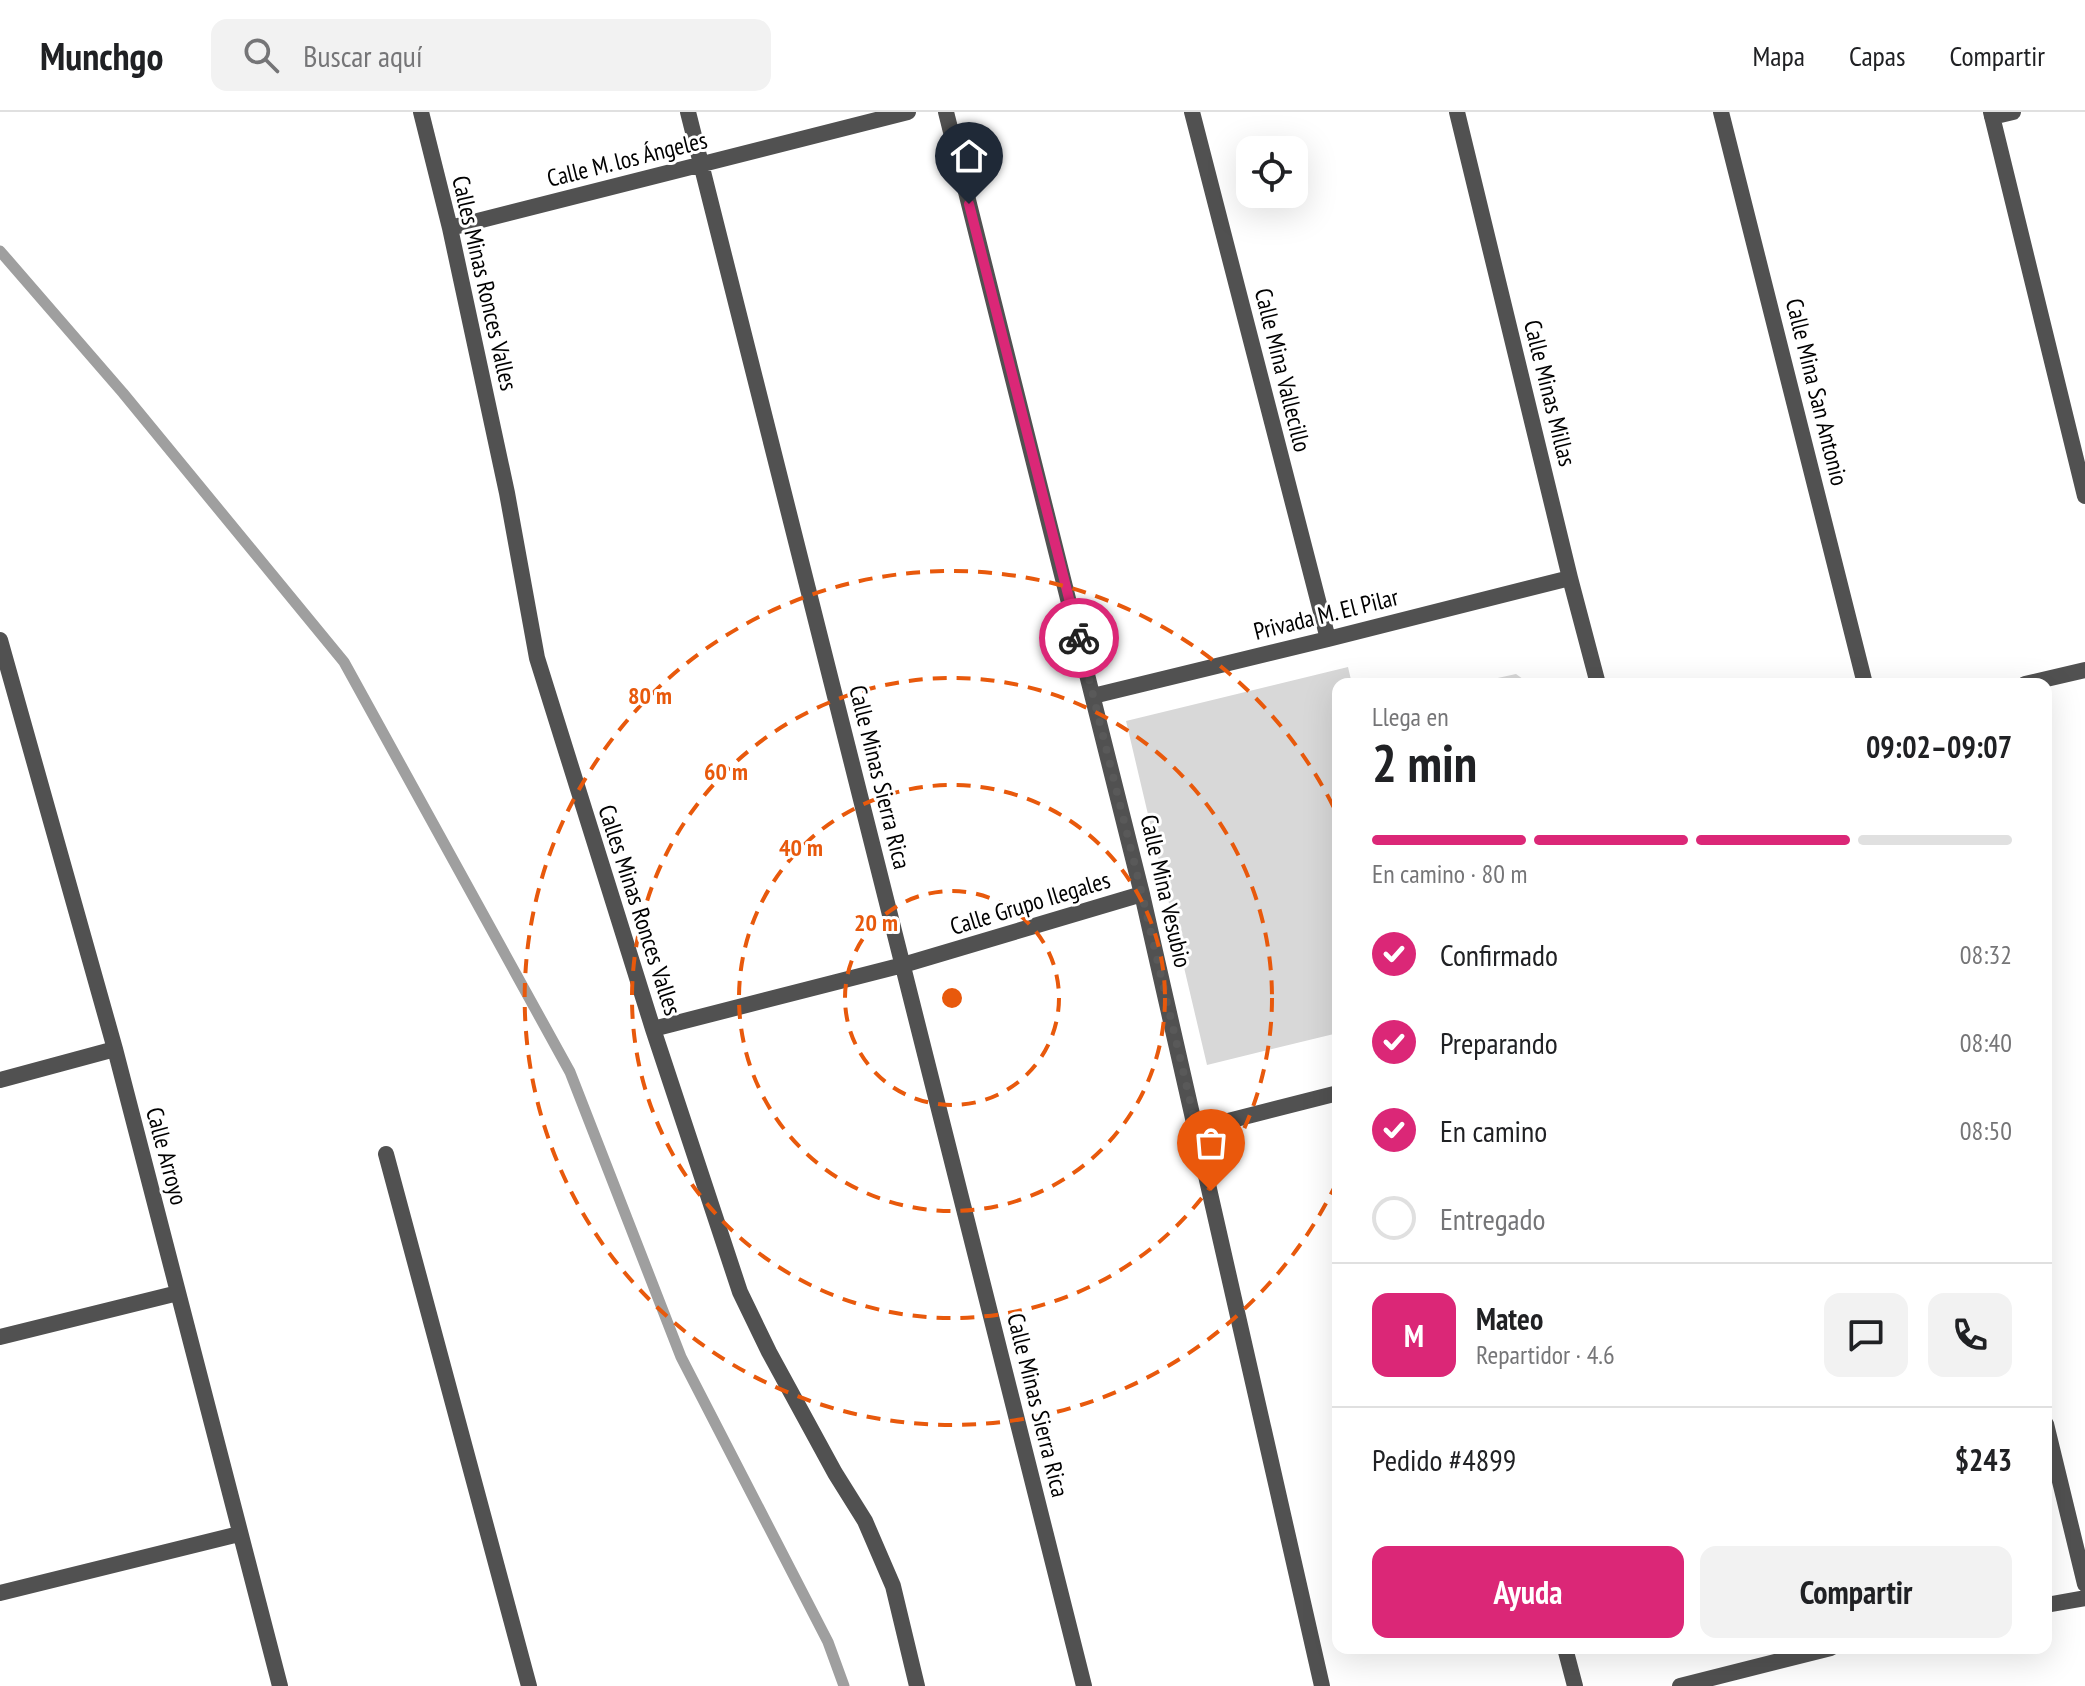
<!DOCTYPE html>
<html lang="es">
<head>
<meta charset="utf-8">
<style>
	body { margin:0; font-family:"PT Sans Narrow",sans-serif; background:#f2f2f2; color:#202124; height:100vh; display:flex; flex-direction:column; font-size:30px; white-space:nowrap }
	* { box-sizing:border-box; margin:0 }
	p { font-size:26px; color:#757577 }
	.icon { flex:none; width:44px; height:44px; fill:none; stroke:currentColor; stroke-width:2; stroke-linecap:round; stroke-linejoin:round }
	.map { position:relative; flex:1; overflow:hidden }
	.sheet { position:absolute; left:1332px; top:566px; width:720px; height:976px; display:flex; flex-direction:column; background:#fff; border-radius:16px; box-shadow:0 8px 32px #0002 }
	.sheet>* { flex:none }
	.tools { position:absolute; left:1236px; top:24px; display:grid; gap:16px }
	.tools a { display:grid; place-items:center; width:72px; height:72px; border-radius:16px; background:#fff; box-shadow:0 8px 32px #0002; font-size:40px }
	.pin { position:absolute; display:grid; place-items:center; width:68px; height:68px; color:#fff; margin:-82px -34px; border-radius:50% 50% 50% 0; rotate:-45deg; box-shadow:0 0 8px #0007 }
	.pin .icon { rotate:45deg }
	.courier { position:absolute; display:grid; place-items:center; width:80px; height:80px; margin:-40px; border:6px solid #db2777; border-radius:50%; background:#fff; color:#222; box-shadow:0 2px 10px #0007 }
	.overview em { font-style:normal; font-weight:700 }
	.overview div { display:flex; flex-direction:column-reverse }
	.overview { display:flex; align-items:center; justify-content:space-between; height:136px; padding:0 40px }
	h1 { font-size:52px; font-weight:700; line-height:60px }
	.bar { display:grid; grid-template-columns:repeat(4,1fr); gap:12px 8px; align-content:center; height:96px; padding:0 40px }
	.bar i { height:10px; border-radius:6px; background:#e0e0e0 }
	.bar .current { background:#db2777 }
	.bar p { grid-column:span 4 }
	.line { display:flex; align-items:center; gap:20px; padding:0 40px; border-top:2px solid #e0e0e0 }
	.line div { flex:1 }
	.round { display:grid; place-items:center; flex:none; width:84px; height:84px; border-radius:16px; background:#f2f2f2 }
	ol { padding:0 40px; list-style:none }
	li { display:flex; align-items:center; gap:24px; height:88px }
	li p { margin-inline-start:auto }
	li .icon { padding:8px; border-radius:50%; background:#db2777; color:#fff; stroke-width:4 }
	li:last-child { color:#757577 }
	li i { width:44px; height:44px; border:4px solid #e0e0e0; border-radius:50% }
	.button { display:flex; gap:16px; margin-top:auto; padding:16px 40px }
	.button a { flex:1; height:92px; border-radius:16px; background:#db2777; color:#fff; font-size:32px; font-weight:700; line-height:92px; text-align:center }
	.button a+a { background:#f2f2f2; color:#202124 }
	header { display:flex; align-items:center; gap:48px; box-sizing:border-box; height:112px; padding:0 40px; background:#fff; border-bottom:2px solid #e0e0e0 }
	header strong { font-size:38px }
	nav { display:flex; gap:44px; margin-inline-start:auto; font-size:28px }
	.search { width:560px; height:72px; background:#f2f2f2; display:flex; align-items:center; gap:20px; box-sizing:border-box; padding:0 28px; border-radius:16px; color:#757577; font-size:30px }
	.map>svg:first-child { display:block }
	.green { fill:#d8d8d8 }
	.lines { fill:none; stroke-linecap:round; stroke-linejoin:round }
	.stream { stroke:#9f9f9f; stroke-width:11 }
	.minor { stroke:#515151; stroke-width:16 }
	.done { stroke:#595959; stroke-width:8; stroke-dasharray:0 14.4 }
	.route { stroke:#db2777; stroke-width:10 }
	.ring { fill:none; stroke:#e8590c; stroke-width:4; stroke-dasharray:14 10 }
	.labels { text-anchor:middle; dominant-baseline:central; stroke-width:6; stroke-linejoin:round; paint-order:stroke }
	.street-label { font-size:24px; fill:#000; stroke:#fff }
	.centre { fill:#e8590c; stroke:#fff; stroke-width:4 }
	.ring-label { font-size:24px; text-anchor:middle; font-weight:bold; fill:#e8590c; stroke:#fff; stroke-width:6; stroke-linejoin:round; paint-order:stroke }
</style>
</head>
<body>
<header>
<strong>Munchgo</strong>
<div class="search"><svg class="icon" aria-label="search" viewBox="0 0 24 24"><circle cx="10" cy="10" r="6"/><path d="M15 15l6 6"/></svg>Buscar aquí</div>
<nav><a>Mapa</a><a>Capas</a><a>Compartir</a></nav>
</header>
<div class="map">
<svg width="2085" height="1574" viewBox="0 0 2085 1574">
	<rect width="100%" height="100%" fill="#fff"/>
	<path class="green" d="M1348 555 1352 572H1338V921L1207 953 1126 609Z
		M1516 562 1530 572H1470Z"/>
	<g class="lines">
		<path class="stream" d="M0 139 123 281 344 550 570 960 681 1245 828 1530 844 1574"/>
		<path class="minor" d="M421 0 450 116 507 381 537 546 653 917 740 1180 769 1240 835 1361 865 1409 893 1474 917 1574
			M688 0 1084 1574
			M946 0 1142 782 1322 1574
			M1192 0 1328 527
			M1457 0 1570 466 1598 572
			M1721 0 1865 572
			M1991 0 2085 384
			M1992 5 2013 0
			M450 116 908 0
			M0 528 115 937 280 1574
			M2025 572 2085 558
			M1093 584 1328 527 1570 466
			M653 917 903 853 1142 782
			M0 968 115 937
			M1197 1017 1338 981
			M386 1042 529 1574
			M0 1225 178 1181
			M2046 1312 2085 1472
			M0 1481 239 1422
			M2046 1493 2085 1486
			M1565 1536 1575 1574
			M1680 1574 1831 1536"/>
	</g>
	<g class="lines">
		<path class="done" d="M1079 526 1142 782 1211 1079"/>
		<path class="route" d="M969 92 1079 526"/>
	</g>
	<g class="ring">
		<circle cx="952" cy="886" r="107"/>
		<circle cx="952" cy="886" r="213"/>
		<circle cx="952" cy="886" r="320"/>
		<path d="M1337 1070A427 427 0 1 1 1337 702"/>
	</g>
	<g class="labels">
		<g class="street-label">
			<text transform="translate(627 47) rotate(-14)">Calle M. los Ángeles</text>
			<text transform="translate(485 171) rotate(77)">Calles Minas Ronces Valles</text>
			<text transform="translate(1283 258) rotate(76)">Calle Mina Vallecillo</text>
			<text transform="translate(1817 280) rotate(76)">Calle Mina San Antonio</text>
			<text transform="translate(1550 281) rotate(76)">Calle Minas Millas</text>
			<text transform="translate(1326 502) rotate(-14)">Privada M. El Pilar</text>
			<text transform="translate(880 665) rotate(76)">Calle Minas Sierra Rica</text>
			<text transform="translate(1166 779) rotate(77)">Calle Mina Vesubio</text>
			<text transform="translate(1030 791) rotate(-17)">Calle Grupo Ilegales</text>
			<text transform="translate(640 798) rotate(72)">Calles Minas Ronces Valles</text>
			<text transform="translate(167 1044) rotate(75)">Calle Arroyo</text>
			<text transform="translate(1038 1293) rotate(76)">Calle Minas Sierra Rica</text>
		</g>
	</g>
	<circle cx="952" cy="886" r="12" class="centre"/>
	<g class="ring-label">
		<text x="650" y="592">80 m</text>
		<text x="726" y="668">60 m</text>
		<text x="801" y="744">40 m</text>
		<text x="876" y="819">20 m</text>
	</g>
</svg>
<div class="tools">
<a><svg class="icon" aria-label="locate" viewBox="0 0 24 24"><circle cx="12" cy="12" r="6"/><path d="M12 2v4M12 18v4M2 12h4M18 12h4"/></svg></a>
</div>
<div class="pin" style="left:1211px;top:1079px;background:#ea580c"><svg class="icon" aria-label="bag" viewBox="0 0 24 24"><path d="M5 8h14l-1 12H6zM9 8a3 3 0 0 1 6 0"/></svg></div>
<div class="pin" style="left:969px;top:92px;background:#1f2937"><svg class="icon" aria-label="home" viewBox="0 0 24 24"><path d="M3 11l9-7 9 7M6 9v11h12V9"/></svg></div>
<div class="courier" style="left:1079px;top:526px"><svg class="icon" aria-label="bike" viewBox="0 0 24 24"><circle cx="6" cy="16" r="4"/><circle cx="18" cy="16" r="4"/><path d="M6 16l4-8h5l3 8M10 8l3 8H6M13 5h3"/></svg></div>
<section class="sheet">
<div class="overview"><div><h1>2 min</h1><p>Llega en</p></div><em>09:02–09:07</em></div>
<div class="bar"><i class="current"></i><i class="current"></i><i class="current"></i><i></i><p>En camino · 80 m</p></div>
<ol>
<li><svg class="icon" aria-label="check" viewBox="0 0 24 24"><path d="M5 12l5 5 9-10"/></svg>Confirmado<p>08:32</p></li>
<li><svg class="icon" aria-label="check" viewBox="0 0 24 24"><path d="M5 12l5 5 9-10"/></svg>Preparando<p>08:40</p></li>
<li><svg class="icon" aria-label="check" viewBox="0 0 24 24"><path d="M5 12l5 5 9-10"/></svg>En camino<p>08:50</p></li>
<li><i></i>Entregado</li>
</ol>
<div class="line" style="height:144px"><b class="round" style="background:#db2777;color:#fff">M</b><div><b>Mateo</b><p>Repartidor · 4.6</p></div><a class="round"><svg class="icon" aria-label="chat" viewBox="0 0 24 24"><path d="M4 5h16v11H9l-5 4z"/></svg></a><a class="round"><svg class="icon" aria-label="phone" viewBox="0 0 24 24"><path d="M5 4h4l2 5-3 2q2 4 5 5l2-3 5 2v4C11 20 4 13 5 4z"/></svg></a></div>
<div class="line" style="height:104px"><div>Pedido #4899</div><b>$243</b></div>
<div class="button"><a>Ayuda</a><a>Compartir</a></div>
</section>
</div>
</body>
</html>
